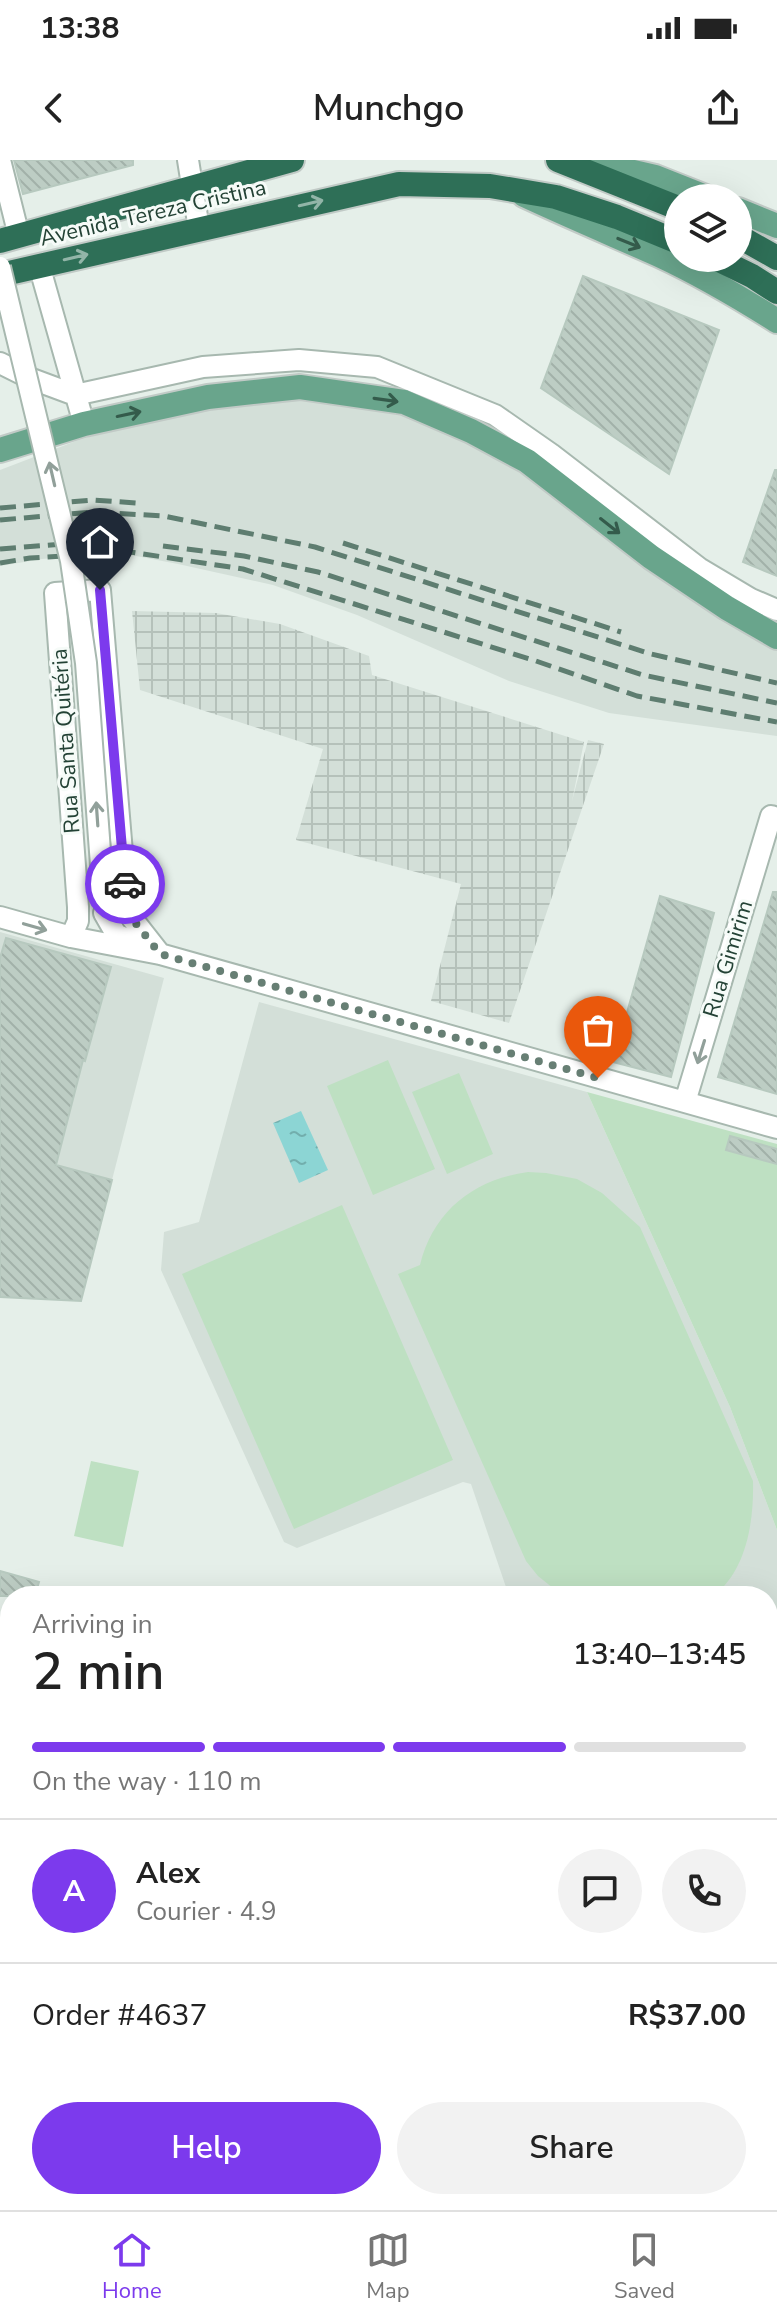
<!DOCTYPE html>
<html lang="en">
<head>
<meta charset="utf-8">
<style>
	body { margin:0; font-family:"Nunito Sans",sans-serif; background:#f2f2f2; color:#222; height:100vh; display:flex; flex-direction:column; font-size:30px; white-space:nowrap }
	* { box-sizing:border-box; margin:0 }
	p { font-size:26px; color:#767676 }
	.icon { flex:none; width:44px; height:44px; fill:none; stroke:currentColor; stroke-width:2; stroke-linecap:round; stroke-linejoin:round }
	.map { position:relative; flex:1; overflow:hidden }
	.sheet { position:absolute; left:0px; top:1426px; width:778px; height:624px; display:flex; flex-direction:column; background:#fff; border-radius:32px 32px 0 0; box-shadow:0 8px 32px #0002 }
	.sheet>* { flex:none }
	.buttons { position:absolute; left:664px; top:24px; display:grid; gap:16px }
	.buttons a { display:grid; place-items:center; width:88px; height:88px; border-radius:50%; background:#fff; box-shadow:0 8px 32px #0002; font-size:40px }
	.pin { position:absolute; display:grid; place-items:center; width:68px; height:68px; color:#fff; margin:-82px -34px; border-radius:50% 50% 50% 0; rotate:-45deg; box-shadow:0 0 8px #0007 }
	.pin .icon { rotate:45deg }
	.courier { position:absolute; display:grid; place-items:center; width:80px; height:80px; margin:-40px; border:6px solid #7c3aed; border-radius:50%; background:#fff; color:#222; box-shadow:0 2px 10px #0007 }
	.summary em { font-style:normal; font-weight:600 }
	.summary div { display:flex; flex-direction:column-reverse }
	.summary { display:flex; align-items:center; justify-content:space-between; height:136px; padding:0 32px }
	h1 { font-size:52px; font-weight:600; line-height:60px }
	.bar { display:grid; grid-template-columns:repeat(4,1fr); gap:12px 8px; align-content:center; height:96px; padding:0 32px }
	.bar i { height:10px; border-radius:6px; background:#e0e0e0 }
	.bar .active { background:#7c3aed }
	.bar p { grid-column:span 4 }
	.line { display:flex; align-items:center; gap:20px; padding:0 32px; border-top:2px solid #e0e0e0 }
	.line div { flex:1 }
	.round { display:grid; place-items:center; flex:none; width:84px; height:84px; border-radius:42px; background:#f2f2f2 }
	.primary-button { display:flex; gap:16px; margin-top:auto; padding:16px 32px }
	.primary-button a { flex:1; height:92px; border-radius:48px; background:#7c3aed; color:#fff; font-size:32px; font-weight:600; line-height:92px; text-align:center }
	.primary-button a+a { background:#f2f2f2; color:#222 }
	.status { display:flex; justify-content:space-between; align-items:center; height:56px; padding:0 40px; background:#fff; direction:ltr }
	.status svg { height:22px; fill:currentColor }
	header { display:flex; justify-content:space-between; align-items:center; height:104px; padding:0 32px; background:#fff; font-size:36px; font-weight:600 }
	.tab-bar { display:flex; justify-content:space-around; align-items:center; height:112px; border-top:2px solid #e0e0e0; background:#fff; font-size:22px; color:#767676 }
	.tab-bar a { display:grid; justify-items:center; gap:4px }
	.tab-bar .active { color:#7c3aed }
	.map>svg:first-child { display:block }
	.built { fill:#d3dfd8 }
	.industrial { fill:url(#industrial-grid) }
	.park { fill:#bee0c2 }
	.water { fill:url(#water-ripples) }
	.building { fill:url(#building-back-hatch); stroke:#b7c9bf; stroke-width:2 }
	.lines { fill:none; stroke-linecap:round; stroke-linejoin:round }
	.minor-casing { stroke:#a7b8af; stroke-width:24 }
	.major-casing { stroke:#c1cac6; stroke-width:28 }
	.highway-casing { stroke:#c1cac6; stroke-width:28 }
	.minor { stroke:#fff; stroke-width:20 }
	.major { stroke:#69a58c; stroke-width:24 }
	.highway { stroke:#2e6f57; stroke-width:24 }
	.rail { stroke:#5e7d70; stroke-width:5; stroke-dasharray:16 8; stroke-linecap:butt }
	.minor-bridge-casing { stroke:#a7b8af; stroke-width:24; stroke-linecap:butt }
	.minor-bridge { stroke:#fff; stroke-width:20 }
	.oneway { stroke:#92b5a8 }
	.oneway2 { stroke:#345b4b }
	.oneway3 { stroke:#91a09a }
	.done { stroke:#677f74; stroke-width:8; stroke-dasharray:0 14.4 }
	.route { stroke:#7c3aed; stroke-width:10 }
	.labels { text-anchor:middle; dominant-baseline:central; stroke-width:6; stroke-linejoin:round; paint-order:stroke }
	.street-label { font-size:22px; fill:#234235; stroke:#f6fbf8 }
</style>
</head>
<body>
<div class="status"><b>13:38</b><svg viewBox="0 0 49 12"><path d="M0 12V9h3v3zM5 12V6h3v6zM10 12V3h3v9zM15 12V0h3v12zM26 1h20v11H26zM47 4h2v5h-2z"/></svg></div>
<header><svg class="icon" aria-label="back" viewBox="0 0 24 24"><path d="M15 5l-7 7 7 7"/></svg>Munchgo<svg class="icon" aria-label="share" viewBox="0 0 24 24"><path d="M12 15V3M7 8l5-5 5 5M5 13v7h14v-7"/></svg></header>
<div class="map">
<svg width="777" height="2050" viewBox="0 0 777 2050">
	<defs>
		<pattern id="industrial-grid" width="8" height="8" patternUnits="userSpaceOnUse" patternTransform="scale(2)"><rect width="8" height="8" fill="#d3dfd8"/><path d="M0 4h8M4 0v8" fill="none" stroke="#b5c1ba"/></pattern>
		<pattern id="water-ripples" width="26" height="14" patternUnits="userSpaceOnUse" patternTransform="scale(2)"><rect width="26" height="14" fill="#8cd5d4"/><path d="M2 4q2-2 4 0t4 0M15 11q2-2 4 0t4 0" fill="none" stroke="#72aead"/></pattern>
		<pattern id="building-back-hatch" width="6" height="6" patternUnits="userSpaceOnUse" patternTransform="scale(2)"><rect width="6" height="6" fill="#bdcdc4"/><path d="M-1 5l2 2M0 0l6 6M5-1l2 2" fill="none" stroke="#a2b1a9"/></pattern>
	</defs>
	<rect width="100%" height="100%" fill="#e5efe9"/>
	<path class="built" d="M279 235 386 245 457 269 528 312 777 484V576L609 553 509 521 357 455 273 425 178 404 131 395 100 394 42 399 0 406V310L76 281 178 250Z
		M0 772 164 818 112 1020 56 1005 0 900Z
		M259 842 587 932 730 1247 777 1370V1735L768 1733V1436H509L471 1324 463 1322 297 1388 284 1382 161 1110 164 1072 199 1062Z"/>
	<path class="industrial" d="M132 451 216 453 280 464 369 496 372 515 584 582 572 641 588 580 604 584 509 863 431 841 461 724 296 680 323 589 140 530Z"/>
	<path class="park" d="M388 900 435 1009 373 1035 327 926Z
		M459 913 493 994 447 1014 412 932Z
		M587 932 777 984V1370L730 1247Z
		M528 1012 546 1013 577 1019 602 1033 640 1067 753 1321C754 1360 747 1411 713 1436H563L538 1416 526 1401 398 1114 420 1105C433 1051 474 1019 528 1012Z
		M342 1045 453 1300 294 1369 182 1114Z
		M91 1301 139 1311 123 1387 74 1376Z"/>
	<path class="water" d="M301 951 328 1010 299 1023 273 963Z"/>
	<path class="building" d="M14 0H133V5L23 34Z
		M583 116 719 170 669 314 541 228Z
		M775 310H777V416L743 402Z
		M773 732H777V934L718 917Z
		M660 736 714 753 671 917 613 902Z
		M6 778 111 807 85 901 83 900 56 1005 112 1020 81 1141 0 1137V798Z
		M730 976 777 989V1004L726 990Z
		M0 1411 39 1422 35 1436H0Z"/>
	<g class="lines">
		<defs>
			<path id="minor" d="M0 0 19 76
				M188 0 199 69
				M39 105 84 264
				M0 203 32 219 75 235
				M75 235 203 207 299 200 377 207 495 255 551 294 699 408 751 439 777 450
				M104 753 116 774 138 784
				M0 757 71 777 160 794 777 968
				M71 777 78 761V747L55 433 100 430 127 752 160 794
				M685 942 771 656 777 658
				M0 1538 10 1541
				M768 1756 777 1758
				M768 1955 777 1957
				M0 2010 10 2013
				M106 2040 141 2050
				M468 2040 505 2050
				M4 2050 10 2029
				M210 2050 213 2040
				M408 2050 411 2040
				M547 2050 550 2040"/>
			<path id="major" d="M582 0 655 17 708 38
				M524 35C569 56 614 75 659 95 700 114 739 137 777 161
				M738 50 777 66
				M0 290 84 264 208 237 300 227 404 242 471 271 527 301 651 397 727 448 777 477"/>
			<path id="highway" d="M558 0 678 48
				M738 76 777 98
				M0 81 292 0
				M715 98 752 116 777 132
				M0 115 399 24 490 26 556 37 617 57 678 82"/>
		</defs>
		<use href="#minor" class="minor-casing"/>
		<use href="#major" class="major-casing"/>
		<use href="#highway" class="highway-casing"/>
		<use href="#minor" class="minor"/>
		<use href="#major" class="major"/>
		<use href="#highway" class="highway"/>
		<path class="rail" d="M0 348 93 340 136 343
			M0 360 93 352 164 356 315 387 651 494 777 523
			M343 383 621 472
			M163 386 244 396 318 412 643 515 777 543
			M0 389 76 383
			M0 403 30 398 130 392 243 409 536 501 637 536 777 562"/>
		<defs>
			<path id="minor-bridge" d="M0 107 71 401 86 503 103 732"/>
		</defs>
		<use href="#minor-bridge" class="minor-bridge-casing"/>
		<use href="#minor-bridge" class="minor-bridge"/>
	</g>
	<defs><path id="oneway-shaft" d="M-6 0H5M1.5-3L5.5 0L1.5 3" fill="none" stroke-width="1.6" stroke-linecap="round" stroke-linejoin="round" transform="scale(2)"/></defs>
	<g class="oneway">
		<use href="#oneway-shaft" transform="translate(311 43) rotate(-13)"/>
		<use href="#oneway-shaft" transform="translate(76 97) rotate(-13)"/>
	</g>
	<g class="oneway2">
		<use href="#oneway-shaft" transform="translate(629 83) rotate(22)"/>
		<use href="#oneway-shaft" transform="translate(386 240) rotate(8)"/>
		<use href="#oneway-shaft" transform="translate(129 254) rotate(-12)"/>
		<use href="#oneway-shaft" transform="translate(610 366) rotate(38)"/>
	</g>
	<g class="oneway3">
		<use href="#oneway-shaft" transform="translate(52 314) rotate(-103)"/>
		<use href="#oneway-shaft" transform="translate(97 654) rotate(-94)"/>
		<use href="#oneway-shaft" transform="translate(35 767) rotate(16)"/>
		<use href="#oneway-shaft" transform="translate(701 892) rotate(107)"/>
	</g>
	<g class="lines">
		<path class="done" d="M125 724 127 752 160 794 598 918"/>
		<path class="route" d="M100 430 125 724"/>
	</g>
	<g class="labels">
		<g class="street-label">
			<text transform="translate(153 53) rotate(-13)">Avenida Tereza Cristina</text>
			<text transform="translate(66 581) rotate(-94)">Rua Santa Quitéria</text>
			<text transform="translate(728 799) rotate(-73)">Rua Gimirim</text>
		</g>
	</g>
</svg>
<div class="buttons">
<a><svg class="icon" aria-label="layers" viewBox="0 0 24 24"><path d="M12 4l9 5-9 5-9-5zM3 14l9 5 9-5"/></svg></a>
</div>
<div class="pin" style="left:598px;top:918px;background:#ea580c"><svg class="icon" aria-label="bag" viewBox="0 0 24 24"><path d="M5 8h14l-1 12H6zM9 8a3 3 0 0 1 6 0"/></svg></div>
<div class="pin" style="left:100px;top:430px;background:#1f2937"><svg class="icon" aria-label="home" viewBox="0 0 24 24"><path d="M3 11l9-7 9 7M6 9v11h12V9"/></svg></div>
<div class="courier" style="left:125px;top:724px"><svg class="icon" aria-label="car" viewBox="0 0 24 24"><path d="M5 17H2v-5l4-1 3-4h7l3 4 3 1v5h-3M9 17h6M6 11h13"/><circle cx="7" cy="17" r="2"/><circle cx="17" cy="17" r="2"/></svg></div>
<section class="sheet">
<div class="summary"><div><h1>2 min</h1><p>Arriving in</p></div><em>13:40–13:45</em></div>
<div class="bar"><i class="active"></i><i class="active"></i><i class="active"></i><i></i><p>On the way · 110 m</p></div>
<div class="line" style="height:144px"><b class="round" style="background:#7c3aed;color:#fff">A</b><div><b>Alex</b><p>Courier · 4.9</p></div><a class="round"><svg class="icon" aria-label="chat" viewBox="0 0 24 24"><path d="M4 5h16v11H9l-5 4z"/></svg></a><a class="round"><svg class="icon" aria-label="phone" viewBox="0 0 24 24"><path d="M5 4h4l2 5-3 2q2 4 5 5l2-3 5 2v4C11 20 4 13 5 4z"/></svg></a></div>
<div class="line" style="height:104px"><div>Order #4637</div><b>R$37.00</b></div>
<div class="primary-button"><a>Help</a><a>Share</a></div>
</section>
</div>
<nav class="tab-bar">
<a class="active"><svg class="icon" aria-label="home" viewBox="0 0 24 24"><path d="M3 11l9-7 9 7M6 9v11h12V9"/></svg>Home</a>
<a><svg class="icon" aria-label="map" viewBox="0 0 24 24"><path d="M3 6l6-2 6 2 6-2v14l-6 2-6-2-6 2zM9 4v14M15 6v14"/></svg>Map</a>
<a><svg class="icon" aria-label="saved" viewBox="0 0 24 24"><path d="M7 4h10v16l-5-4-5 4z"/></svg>Saved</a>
</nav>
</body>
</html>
